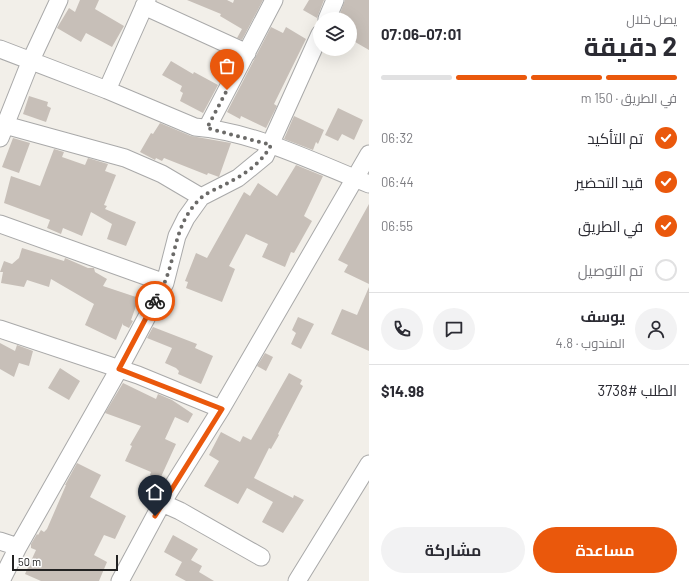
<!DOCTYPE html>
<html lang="ar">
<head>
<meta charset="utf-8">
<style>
	body { margin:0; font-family:Barlow,Cairo,sans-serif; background:#f2f2f3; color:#2b2b33; direction:rtl; height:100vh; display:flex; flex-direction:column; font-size:15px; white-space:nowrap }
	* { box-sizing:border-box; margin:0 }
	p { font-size:13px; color:#7c7c81 }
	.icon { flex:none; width:22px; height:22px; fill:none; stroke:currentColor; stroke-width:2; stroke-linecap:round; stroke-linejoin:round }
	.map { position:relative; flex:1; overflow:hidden; direction:ltr }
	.drawer { display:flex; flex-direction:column; background:#fff; width:320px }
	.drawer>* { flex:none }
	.fabs { position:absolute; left:313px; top:12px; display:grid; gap:8px }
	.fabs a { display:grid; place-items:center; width:44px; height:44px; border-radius:50%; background:#fff; box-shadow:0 4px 16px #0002; font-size:20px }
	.scale { position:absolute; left:12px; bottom:10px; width:106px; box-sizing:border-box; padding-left:4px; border:2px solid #222; border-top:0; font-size:11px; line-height:14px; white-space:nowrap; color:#222; -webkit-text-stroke:3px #fff; paint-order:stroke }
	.pin { position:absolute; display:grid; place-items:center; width:34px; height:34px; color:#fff; margin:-41px -17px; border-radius:50% 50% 50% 0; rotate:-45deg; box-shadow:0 0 4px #0007 }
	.pin .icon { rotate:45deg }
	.courier { position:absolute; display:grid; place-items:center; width:40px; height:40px; margin:-20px; border:3px solid #ea580c; border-radius:50%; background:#fff; color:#222; box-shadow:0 1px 5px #0007 }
	.summary em { font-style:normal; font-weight:700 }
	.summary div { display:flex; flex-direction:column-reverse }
	.summary { display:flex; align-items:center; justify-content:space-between; height:68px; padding:0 12px }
	h1 { font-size:26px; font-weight:700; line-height:30px }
	.bar { display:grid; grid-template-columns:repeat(4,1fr); gap:6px 4px; align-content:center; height:48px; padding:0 12px }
	.bar i { height:5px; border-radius:3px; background:#e1e1e2 }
	.bar .on { background:#ea580c }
	.bar p { grid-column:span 4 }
	.line { display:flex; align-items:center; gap:10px; padding:0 12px; border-top:1px solid #e1e1e2 }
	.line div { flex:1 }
	.round { display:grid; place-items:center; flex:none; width:42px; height:42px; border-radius:21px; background:#f2f2f3 }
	ol { padding:0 12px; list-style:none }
	li { display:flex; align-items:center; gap:12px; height:44px }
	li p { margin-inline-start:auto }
	li .icon { padding:4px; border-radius:50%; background:#ea580c; color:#fff; stroke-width:4 }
	li:last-child { color:#7c7c81 }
	li i { width:22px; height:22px; border:2px solid #e1e1e2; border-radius:50% }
	.button { display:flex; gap:8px; margin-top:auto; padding:8px 12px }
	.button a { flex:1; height:46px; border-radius:24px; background:#ea580c; color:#fff; font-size:16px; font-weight:700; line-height:46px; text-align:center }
	.button a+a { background:#f2f2f3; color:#2b2b33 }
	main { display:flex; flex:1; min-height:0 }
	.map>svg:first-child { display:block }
	.building { fill:#c7bfb8 }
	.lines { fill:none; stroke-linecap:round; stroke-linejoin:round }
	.minor-casing { stroke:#a9a9a9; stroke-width:19 }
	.minor { stroke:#fff; stroke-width:17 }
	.done { stroke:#6b6a68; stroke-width:4; stroke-dasharray:0 7.2 }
	.route { stroke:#ea580c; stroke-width:5 }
</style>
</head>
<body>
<main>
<section class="drawer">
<div class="summary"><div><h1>2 دقيقة</h1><p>يصل خلال</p></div><em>07:01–07:06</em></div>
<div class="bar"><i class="on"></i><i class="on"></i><i class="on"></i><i></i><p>في الطريق · 150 m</p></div>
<ol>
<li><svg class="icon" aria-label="check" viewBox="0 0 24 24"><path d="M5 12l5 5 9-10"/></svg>تم التأكيد<p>06:32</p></li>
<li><svg class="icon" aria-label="check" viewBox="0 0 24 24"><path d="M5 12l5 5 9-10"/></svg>قيد التحضير<p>06:44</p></li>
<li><svg class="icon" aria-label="check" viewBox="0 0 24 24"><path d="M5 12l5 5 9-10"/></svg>في الطريق<p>06:55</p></li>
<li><i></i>تم التوصيل</li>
</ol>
<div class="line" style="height:72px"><a class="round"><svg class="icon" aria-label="person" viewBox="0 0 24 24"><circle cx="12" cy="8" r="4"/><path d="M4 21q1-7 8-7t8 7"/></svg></a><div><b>يوسف</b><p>المندوب · 4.8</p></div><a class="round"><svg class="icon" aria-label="chat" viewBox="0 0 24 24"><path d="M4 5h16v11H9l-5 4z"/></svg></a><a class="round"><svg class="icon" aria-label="phone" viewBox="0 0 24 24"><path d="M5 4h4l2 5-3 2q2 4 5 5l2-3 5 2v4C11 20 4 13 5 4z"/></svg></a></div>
<div class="line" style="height:52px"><div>الطلب #3738</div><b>$14.98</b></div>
<div class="button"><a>مساعدة</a><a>مشاركة</a></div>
</section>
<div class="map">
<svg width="369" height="581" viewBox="0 0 369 581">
	<rect width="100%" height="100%" fill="#f2efe9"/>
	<path class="building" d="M80 0H99L95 9 124 26 112 47 86 33 81 42 57 28 69 8 75 12Z
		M187 0H227L233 3 234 0H263L242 40 237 38 242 29 220 16 221 14Z
		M309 0H324L317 18 303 10Z
		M345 0H369V50L350 39V19H338Z
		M271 27 283 33 286 27 306 39 274 104 277 106 266 128 241 116 240 119 227 112Z
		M171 61 193 74 194 72 218 85 203 113 180 101 183 93 180 91 182 86 162 75Z
		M29 96 48 102 47 106 51 108 46 122 23 114Z
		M338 108 363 120 354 140 342 134 338 141 325 135Z
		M294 116 324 130 318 144 316 142 313 150 284 139Z
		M160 123 191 136 231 143 219 177 208 173 207 175 164 158 162 161 156 158 155 160 140 152 151 133 153 134Z
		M13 138 30 143 19 173 2 167Z
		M54 149 64 152 62 157 85 165 88 158 108 164 105 171 116 175 104 205 107 206 105 209 136 222 126 246 107 239 112 224 91 212 82 236 63 228 61 234 47 228 50 220 4 203 11 176 40 186Z
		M296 165 323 176 304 216 312 221 294 253 291 252 285 267 262 257 268 244 246 234 229 266 235 269 222 302 186 288 188 282 185 281 196 253 207 258 244 192 250 196 258 183 277 196Z
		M369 204V284L344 272 348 265 338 260Z
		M22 248 64 261 65 258 88 268H94L95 272 107 279 103 286 139 298 131 320 133 321 129 328 123 325V323L116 340 85 325 94 304 51 279 49 287 27 280 24 287 1 283 3 272H0L4 261 12 264 19 258Z
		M369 287V351L331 334 342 309 357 315Z
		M298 317 314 324 301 349 291 344 296 333 292 330Z
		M153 327 197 344 195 348 213 356 201 384 178 374 179 371 176 368 165 363 172 348 147 338Z
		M0 343 15 351 17 345 33 351 29 366 19 363 14 377 0 369Z
		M265 353 273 357 266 371 257 366Z
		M60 368 80 381 69 400 48 388Z
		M289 373 302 380 300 384 303 386 278 434 279 435 271 449 269 448 254 478 293 498 294 495 304 500 283 533 262 522 273 502 247 488 238 504 204 486 219 461 209 455 221 432 240 442 243 436 251 440Z
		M123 383 156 399 158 394 172 400 193 414 188 423 175 417 165 439 176 444 160 479 150 475 151 472 125 461 132 446 130 445 141 426 105 413Z
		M77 463 101 475 90 497 126 516 115 539 104 535 94 555 107 562 99 581H41L25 574 36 550 31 548V544L37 534 38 535 41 530 44 532 47 529 66 485H65Z
		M173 535 198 549 191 560 202 566 199 572 214 581H186L175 575 182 562 164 552Z"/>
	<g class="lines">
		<defs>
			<path id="minor" d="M144 6 247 53
				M327 19 335 0
				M0 49 107 90 195 127C252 131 316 163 369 184
				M107 90 147 0
				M5 125 125 158 162 174 201 197
				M207 128 274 0
				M0 138 31 60 59 0
				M0 224 165 283
				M0 329 138 375 221 409
				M162 503 180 511 261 557
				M0 541 18 547
				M1 581 18 547 119 369 165 283 177 236 186 218 201 197 238 178 265 156 320 34
				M120 581 162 503 221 409 369 154
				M297 581 369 464"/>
		</defs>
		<use href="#minor" class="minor-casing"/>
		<use href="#minor" class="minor"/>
	</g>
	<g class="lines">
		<path class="done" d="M155 301C158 295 162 290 164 284 177 254 174 223 201 198 206 193 214 190 220 187 240 177 260 166 271 145L207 128 227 90"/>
		<path class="route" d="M155 516 222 409 119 369 155 301"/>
	</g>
</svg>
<div class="fabs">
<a><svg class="icon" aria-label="layers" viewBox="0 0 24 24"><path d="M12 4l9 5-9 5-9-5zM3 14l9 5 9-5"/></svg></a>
</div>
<div class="scale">50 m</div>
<div class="pin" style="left:227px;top:90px;background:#ea580c"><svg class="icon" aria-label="bag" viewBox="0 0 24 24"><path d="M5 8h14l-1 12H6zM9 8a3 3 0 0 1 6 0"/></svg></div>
<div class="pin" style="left:155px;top:516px;background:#1f2937"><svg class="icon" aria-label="home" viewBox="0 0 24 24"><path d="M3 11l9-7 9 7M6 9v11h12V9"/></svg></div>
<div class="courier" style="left:155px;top:301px"><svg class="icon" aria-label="bike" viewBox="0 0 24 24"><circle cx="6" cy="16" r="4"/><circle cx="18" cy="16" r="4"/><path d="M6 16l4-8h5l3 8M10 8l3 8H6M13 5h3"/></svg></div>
</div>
</main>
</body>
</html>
